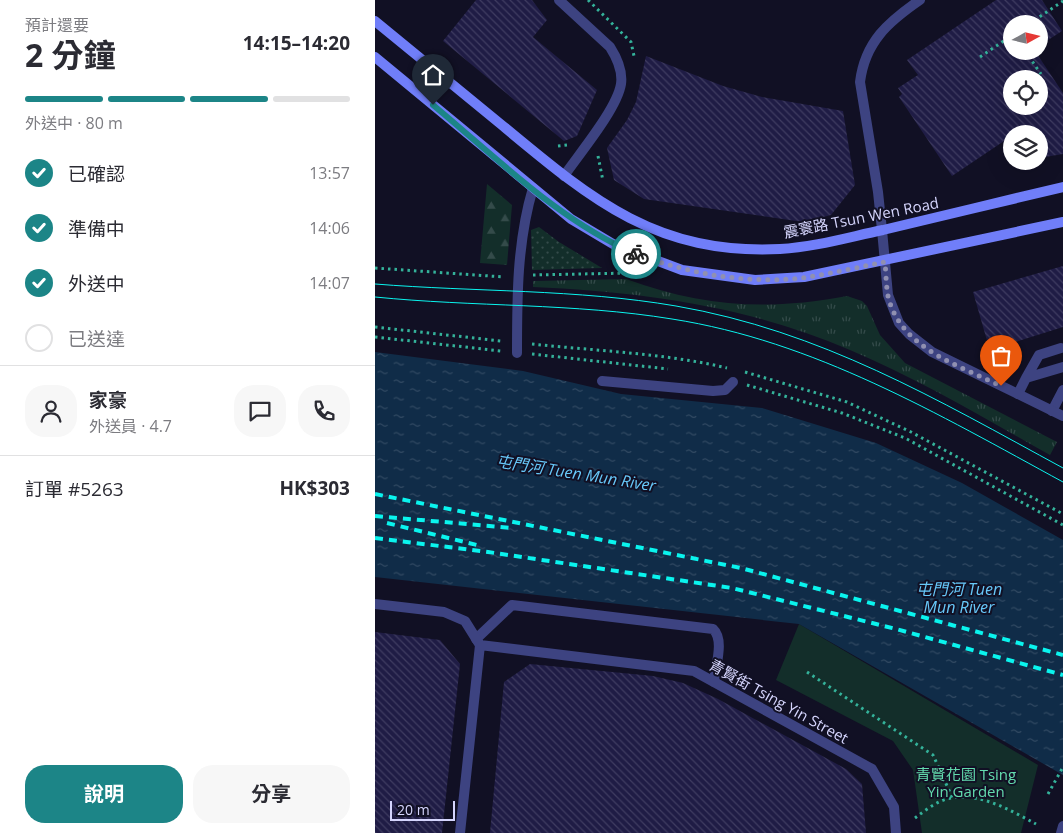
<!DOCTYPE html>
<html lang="zh-TW">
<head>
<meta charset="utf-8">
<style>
	body { margin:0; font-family:"Open Sans","Noto Sans TC",sans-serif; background:#f7f7f7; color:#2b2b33; height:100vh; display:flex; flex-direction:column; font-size:19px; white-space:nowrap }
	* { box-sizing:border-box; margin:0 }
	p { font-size:16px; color:#7c7c81 }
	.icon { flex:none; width:28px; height:28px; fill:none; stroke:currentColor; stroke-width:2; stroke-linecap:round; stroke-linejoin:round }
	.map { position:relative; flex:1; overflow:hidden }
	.details { display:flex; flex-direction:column; background:#fff; width:375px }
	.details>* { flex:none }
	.needle { width:32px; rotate:82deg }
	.buttons { position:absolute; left:628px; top:15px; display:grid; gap:10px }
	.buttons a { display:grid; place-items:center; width:45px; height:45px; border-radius:50%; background:#fff; box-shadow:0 5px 20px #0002; font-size:25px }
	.scale { position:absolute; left:15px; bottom:12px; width:65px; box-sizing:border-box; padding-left:5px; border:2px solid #d5d5fd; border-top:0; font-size:14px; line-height:18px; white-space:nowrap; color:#d5d5fd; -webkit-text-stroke:4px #111024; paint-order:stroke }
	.pin { position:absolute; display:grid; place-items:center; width:42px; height:42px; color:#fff; margin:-51px -21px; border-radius:50% 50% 50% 0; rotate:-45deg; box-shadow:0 0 5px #0007 }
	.pin .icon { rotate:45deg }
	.courier { position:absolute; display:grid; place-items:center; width:50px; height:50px; margin:-25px; border:4px solid #1c8587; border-radius:50%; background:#fff; color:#222; box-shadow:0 1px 6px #0007 }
	.overview em { font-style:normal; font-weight:700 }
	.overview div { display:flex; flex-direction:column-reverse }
	.overview { display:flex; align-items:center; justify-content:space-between; height:85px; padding:0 25px }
	h1 { font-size:32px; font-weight:700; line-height:38px }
	.bar { display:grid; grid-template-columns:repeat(4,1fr); gap:8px 5px; align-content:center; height:60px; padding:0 25px }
	.bar i { height:6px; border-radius:4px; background:#e1e1e2 }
	.bar .active { background:#1c8587 }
	.bar p { grid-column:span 4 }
	.line { display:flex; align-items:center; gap:12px; padding:0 25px; border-top:1px solid #e1e1e2 }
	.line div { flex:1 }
	.round { display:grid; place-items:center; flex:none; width:52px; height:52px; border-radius:20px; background:#f7f7f7 }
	ol { padding:0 25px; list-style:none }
	li { display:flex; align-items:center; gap:15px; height:55px }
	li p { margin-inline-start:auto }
	li .icon { padding:5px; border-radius:50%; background:#1c8587; color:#fff; stroke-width:4 }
	li:last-child { color:#7c7c81 }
	li i { width:28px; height:28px; border:2px solid #e1e1e2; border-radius:50% }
	.primary-button { display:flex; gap:10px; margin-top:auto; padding:10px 25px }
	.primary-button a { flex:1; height:58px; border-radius:20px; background:#1c8587; color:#fff; font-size:20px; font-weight:700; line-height:58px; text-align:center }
	.primary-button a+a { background:#f7f7f7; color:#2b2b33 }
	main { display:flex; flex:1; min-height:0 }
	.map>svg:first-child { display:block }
	.grass { fill:url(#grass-tufts) }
	.forest { fill:url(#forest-firs) }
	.park { fill:#132e2a }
	.garden { fill:url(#garden-dots) }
	.water { fill:url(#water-ripples) }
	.building { fill:url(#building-back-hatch); fill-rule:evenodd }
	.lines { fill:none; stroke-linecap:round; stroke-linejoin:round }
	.path { stroke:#34b29a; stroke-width:3; stroke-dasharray:2.5 4; stroke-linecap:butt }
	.service { stroke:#3d4381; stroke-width:10 }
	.minor { stroke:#3d4381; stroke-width:10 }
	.tertiary { stroke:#3d4381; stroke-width:10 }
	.secondary { stroke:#707ef9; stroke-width:10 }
	.tram { stroke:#0af4ee; stroke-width:1 }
	.rail { stroke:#0af4ee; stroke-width:4; stroke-dasharray:8 6; stroke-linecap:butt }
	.done { stroke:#9090b1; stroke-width:5; stroke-dasharray:0 9 }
	.route { stroke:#1c8587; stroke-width:6 }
	.labels { text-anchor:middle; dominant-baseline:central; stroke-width:4; stroke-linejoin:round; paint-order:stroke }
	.street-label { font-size:15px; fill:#d5d5fd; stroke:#111024 }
	.park-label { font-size:15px; fill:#63dbae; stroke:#111024 }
	.water-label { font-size:16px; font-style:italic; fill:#67c8f9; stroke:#111024 }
</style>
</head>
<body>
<main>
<section class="details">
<div class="overview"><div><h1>2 分鐘</h1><p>預計還要</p></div><em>14:15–14:20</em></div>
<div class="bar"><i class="active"></i><i class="active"></i><i class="active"></i><i></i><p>外送中 · 80 m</p></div>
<ol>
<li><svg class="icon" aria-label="check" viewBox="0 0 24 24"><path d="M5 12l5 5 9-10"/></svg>已確認<p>13:57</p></li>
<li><svg class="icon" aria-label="check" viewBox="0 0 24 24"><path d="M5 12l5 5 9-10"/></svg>準備中<p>14:06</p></li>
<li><svg class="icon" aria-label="check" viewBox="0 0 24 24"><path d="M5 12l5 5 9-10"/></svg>外送中<p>14:07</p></li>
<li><i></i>已送達</li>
</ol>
<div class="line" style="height:90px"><a class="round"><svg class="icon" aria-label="person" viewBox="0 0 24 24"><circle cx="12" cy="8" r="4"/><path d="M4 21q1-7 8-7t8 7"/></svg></a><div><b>家豪</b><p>外送員 · 4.7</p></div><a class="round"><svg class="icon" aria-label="chat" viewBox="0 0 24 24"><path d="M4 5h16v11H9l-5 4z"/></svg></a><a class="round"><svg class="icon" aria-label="phone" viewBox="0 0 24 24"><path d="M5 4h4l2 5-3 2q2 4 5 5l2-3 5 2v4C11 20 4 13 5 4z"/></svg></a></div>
<div class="line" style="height:65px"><div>訂單 #5263</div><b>HK$303</b></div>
<div class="primary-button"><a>說明</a><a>分享</a></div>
</section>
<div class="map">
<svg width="688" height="833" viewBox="0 0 688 833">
	<defs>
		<pattern id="grass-tufts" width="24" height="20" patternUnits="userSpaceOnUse" patternTransform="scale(1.25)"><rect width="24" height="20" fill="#132e2a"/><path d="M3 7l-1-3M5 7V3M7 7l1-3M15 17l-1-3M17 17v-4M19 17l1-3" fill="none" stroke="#344b4a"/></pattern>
		<pattern id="forest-firs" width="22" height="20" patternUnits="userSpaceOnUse" patternTransform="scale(1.25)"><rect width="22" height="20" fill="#132e2a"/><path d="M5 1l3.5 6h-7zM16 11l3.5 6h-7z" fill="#344b4a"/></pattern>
		<pattern id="garden-dots" width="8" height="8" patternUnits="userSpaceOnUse" patternTransform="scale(1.25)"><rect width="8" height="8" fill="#132e2a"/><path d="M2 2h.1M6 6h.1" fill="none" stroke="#344b4a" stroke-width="1.8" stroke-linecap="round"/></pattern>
		<pattern id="water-ripples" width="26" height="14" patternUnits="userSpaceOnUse" patternTransform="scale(1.25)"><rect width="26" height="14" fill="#102c48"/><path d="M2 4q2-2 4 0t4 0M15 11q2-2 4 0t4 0" fill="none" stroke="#324a63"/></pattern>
		<pattern id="building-back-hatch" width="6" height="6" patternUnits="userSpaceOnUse" patternTransform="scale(1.25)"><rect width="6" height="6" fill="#1f1c45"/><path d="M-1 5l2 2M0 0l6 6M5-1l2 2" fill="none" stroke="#3f3c61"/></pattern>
	</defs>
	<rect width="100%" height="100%" fill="#111024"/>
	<path class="grass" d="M251 279C327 307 392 311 472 296L487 301 492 306 505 335 530 363 682 442 675 455C609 418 544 379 475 350 372 306 269 292 158 287V281Z"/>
	<path class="forest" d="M112 184 137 205 132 265 105 263Z"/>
	<path class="park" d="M424 624 663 765 646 833H547L538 770 518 741 401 680Z"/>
	<path class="garden" d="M164 227 184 242 227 268 157 270 156 230Z"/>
	<path class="water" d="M0 352 148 371 246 394 387 408 501 443 587 483 688 540V775L424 624 0 577Z"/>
	<path class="building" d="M101 0H157L172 20 158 37 222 90 202 136 189 141 68 41Z
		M621 0H667L687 31 664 46V24H636V51H660L688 93V154L664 158V134H636V139L635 137 577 176 524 97 527 94 523 88 543 75 532 60ZM636 79H664V106H636Z
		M271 56 348 86 387 97 468 111 480 185 456 215 428 222 269 199 239 180 232 148 252 120 261 102Z
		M688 266V327L621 348 613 344 598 292Z
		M0 632 65 640 85 664 67 833H0Z
		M155 664 278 676 308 683 343 699 471 769 487 784 491 833H115L129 682Z"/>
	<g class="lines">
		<path class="path" d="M213 0 256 42 259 56
			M654 24 688 1
			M650 51 666 74
			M605 57 636 36
			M183 146 192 145
			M223 156 228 181
			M0 268 129 277
			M158 275 254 273
			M0 327 126 341
			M0 337 126 351
			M157 344C222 351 289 353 352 368
			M157 354 293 369
			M370 372 472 402 536 432 688 514
			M372 385 467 413 530 438 688 525
			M432 672 558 755 578 799
			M673 794 688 767
			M540 818C548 812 557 805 566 801 598 788 633 809 661 824"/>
		<path class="service" d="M142 353C142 297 142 242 158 188
			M651 378 664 355 686 348
			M227 381 338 391 350 390 358 382
			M643 394 651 378 688 367
			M677 411 688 390
			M101 639 137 605 338 629C350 640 340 667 339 682"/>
		<path class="minor" d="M184 0 235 47C242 58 248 70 246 84 242 109 204 154 189 176
			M507 230 503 192 485 82C490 42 513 22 545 0
			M0 604 69 612 90 621 105 645 85 833
			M105 645 319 671 497 769 519 807 521 833"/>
		<path class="tertiary" d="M507 230 513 295 524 323 534 334 557 352 688 416
			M686 833 688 826"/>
		<path class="secondary" d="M0 21C43 56 85 91 128 126 217 200 282 255 405 249 440 247 474 237 508 230 568 216 628 201 688 187
			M0 57 196 219 238 244 307 270 380 280 429 277 688 222"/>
		<path class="tram" d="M0 284C100 292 202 289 301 306 446 331 561 399 688 468
			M0 297C99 307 199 303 297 319 439 341 563 414 688 482"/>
		<path class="rail" d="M0 494 366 568 688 655
			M0 516 137 528
			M12 523 102 545
			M0 538 113 552 357 588 521 629 688 675"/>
	</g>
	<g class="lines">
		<path class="done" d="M261 254C315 274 370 284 427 278 455 274 483 267 510 262 511 273 511 285 513 296 525 348 583 365 626 386"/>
		<path class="route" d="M58 105C122 158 184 221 261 254"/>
	</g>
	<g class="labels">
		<g class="street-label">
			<text transform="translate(486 217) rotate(-11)">震寰路 Tsun Wen Road</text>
			<text transform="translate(404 701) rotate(29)">青賢街 Tsing Yin Street</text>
		</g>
		<g class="park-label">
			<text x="591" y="774">青賢花園 Tsing<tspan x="591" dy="17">Yin Garden</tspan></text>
		</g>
		<g class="water-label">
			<text transform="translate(201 473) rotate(9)">屯門河 Tuen Mun River</text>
			<text x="584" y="589">屯門河 Tuen<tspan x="584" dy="18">Mun River</tspan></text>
		</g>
	</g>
</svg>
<div class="buttons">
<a><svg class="needle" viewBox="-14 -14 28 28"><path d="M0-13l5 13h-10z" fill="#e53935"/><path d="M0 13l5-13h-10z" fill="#7c7c81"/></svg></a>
<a><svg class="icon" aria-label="locate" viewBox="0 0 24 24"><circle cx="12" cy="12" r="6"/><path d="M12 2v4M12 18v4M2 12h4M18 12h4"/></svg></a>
<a><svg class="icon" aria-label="layers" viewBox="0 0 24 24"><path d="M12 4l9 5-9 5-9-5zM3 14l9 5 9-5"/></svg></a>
</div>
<div class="scale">20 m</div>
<div class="pin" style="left:626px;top:386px;background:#ea580c"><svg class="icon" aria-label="bag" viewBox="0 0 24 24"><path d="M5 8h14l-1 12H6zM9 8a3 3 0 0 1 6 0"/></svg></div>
<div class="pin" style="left:58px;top:105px;background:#1f2937"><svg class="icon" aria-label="home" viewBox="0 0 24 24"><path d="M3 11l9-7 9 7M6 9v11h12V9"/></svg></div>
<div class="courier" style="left:261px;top:254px"><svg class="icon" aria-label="bike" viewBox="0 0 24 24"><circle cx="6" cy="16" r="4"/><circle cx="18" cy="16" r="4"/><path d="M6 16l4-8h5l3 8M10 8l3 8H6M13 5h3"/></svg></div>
</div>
</main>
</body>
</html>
